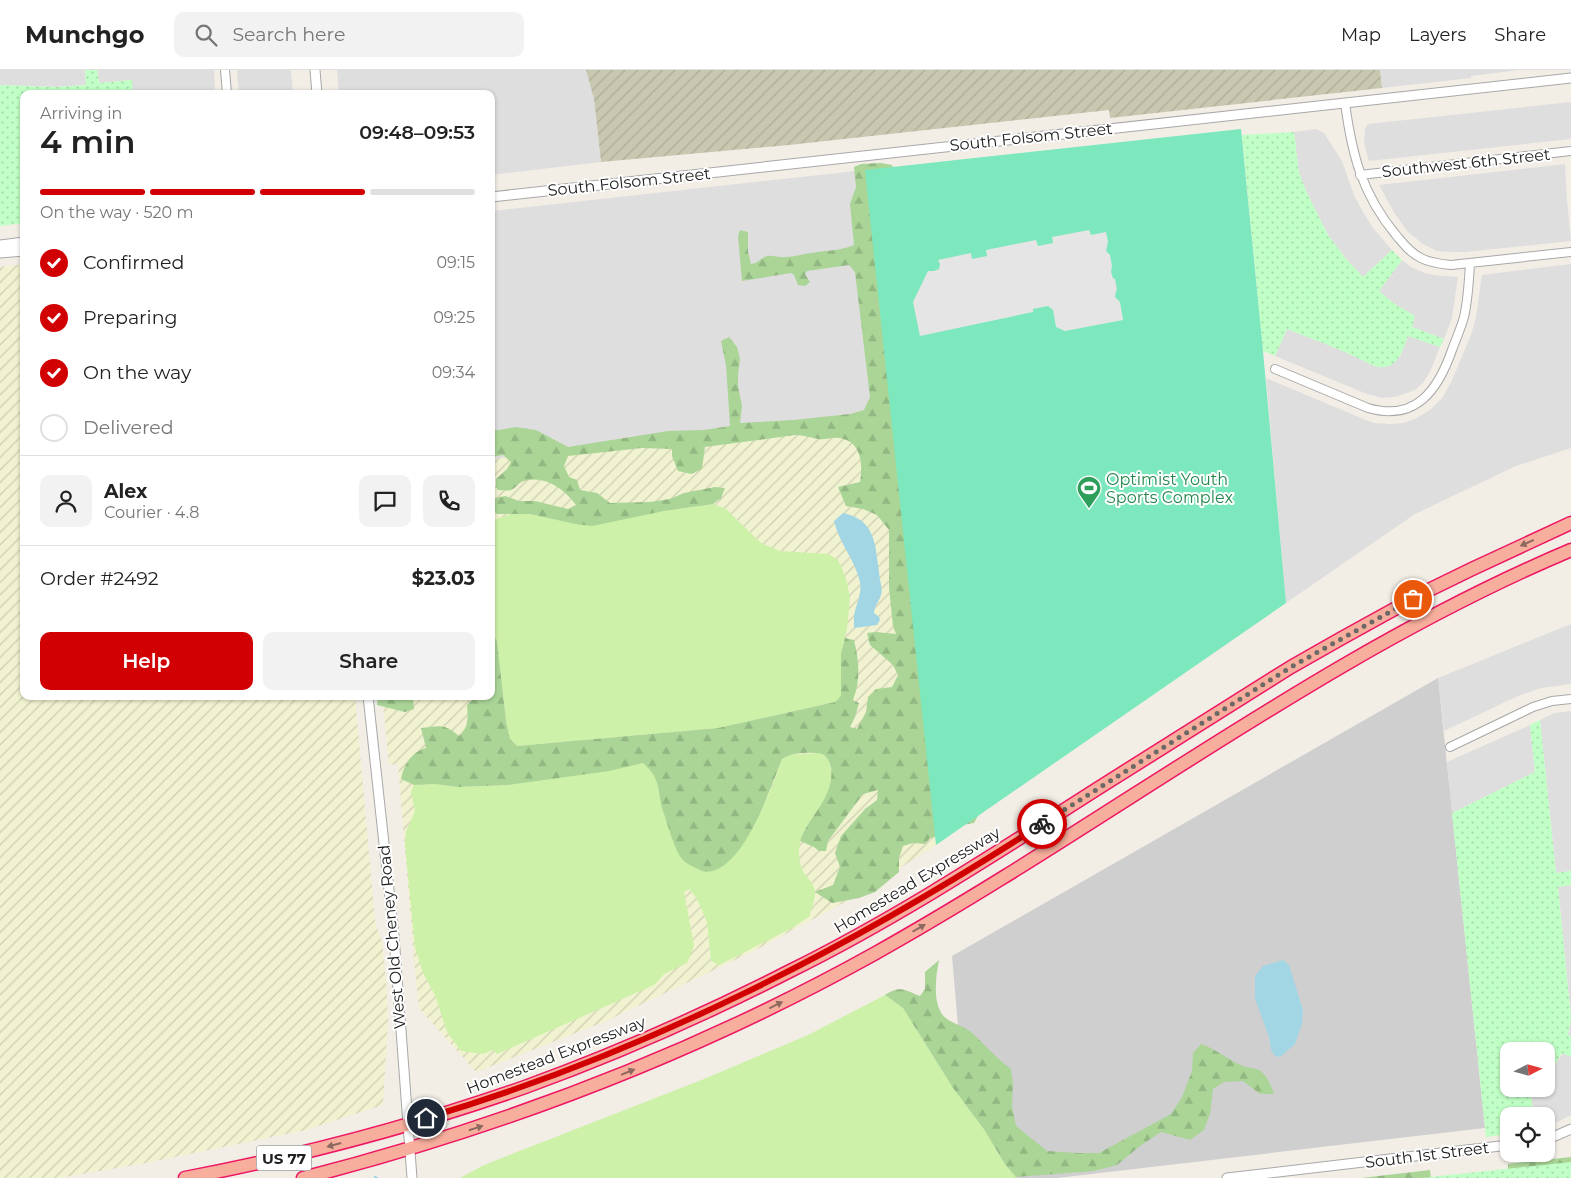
<!DOCTYPE html>
<html lang="en">
<head>
<meta charset="utf-8">
<style>
	body { margin:0; font-family:Montserrat,sans-serif; background:#f2f2f2; color:#222; height:100vh; display:flex; flex-direction:column; font-size:19px; white-space:nowrap }
	* { box-sizing:border-box; margin:0 }
	p { font-size:16px; color:#767676 }
	.icon { flex:none; width:28px; height:28px; fill:none; stroke:currentColor; stroke-width:2; stroke-linecap:round; stroke-linejoin:round }
	.map { position:relative; flex:1; overflow:hidden }
	.details { position:absolute; left:20px; top:20px; width:475px; height:610px; display:flex; flex-direction:column; background:#fff; border-radius:10px; box-shadow:0 1px 4px #0004 }
	.details>* { flex:none }
	.needle { width:32px; rotate:84deg }
	.tools { position:absolute; left:1500px; top:972px; display:grid; gap:10px }
	.tools a { display:grid; place-items:center; width:55px; height:55px; border-radius:10px; background:#fff; box-shadow:0 1px 4px #0004; font-size:25px }
	.pin { position:absolute; display:grid; place-items:center; width:42px; height:42px; color:#fff; margin:-21px; border:2px solid #fff; border-radius:50%; box-shadow:0 1px 5px #0007 }
	.courier { position:absolute; display:grid; place-items:center; width:50px; height:50px; margin:-25px; border:4px solid #d10003; border-radius:50%; background:#fff; color:#222; box-shadow:0 1px 6px #0007 }
	.summary em { font-style:normal; font-weight:600 }
	.summary div { display:flex; flex-direction:column-reverse }
	.summary { display:flex; align-items:center; justify-content:space-between; height:85px; padding:0 20px }
	h1 { font-size:32px; font-weight:600; line-height:38px }
	.bar { display:grid; grid-template-columns:repeat(4,1fr); gap:8px 5px; align-content:center; height:60px; padding:0 20px }
	.bar i { height:6px; border-radius:4px; background:#e0e0e0 }
	.bar .active { background:#d10003 }
	.bar p { grid-column:span 4 }
	.line { display:flex; align-items:center; gap:12px; padding:0 20px; border-top:1px solid #e0e0e0 }
	.line div { flex:1 }
	.round { display:grid; place-items:center; flex:none; width:52px; height:52px; border-radius:10px; background:#f2f2f2 }
	ol { padding:0 20px; list-style:none }
	li { display:flex; align-items:center; gap:15px; height:55px }
	li p { margin-inline-start:auto }
	li .icon { padding:5px; border-radius:50%; background:#d10003; color:#fff; stroke-width:4 }
	li:last-child { color:#767676 }
	li i { width:28px; height:28px; border:2px solid #e0e0e0; border-radius:50% }
	.primary-button { display:flex; gap:10px; margin-top:auto; padding:10px 20px }
	.primary-button a { flex:1; height:58px; border-radius:10px; background:#d10003; color:#fff; font-size:20px; font-weight:600; line-height:58px; text-align:center }
	.primary-button a+a { background:#f2f2f2; color:#222 }
	header { display:flex; align-items:center; gap:30px; box-sizing:border-box; height:70px; padding:0 25px; background:#fff; border-bottom:1px solid #e0e0e0 }
	header strong { font-size:24px }
	nav { display:flex; gap:28px; margin-inline-start:auto; font-size:18px }
	.search { width:350px; height:45px; background:#f2f2f2; display:flex; align-items:center; gap:12px; box-sizing:border-box; padding:0 18px; border-radius:10px; color:#767676; font-size:19px }
	.map>svg:first-child { display:block }
	.residential { fill:#dfdede }
	.religious { fill:#cfcfcf }
	.construction { fill:url(#construction-furrows) }
	.farmland { fill:url(#farmland-furrows) }
	.grass { fill:#cdf1a8 }
	.forest { fill:url(#forest-firs) }
	.park { fill:url(#park-dots) }
	.pitch { fill:#7de8be }
	.parking { fill:#e5e5e5 }
	.water { fill:#a3d6e4 }
	.lines { fill:none; stroke-linecap:round; stroke-linejoin:round }
	.stream { stroke:#a3d6e4; stroke-width:2.5 }
	.minor-casing { stroke:#a8a8a8; stroke-width:10 }
	.tertiary-casing { stroke:#a8a8a8; stroke-width:11 }
	.trunk-casing { stroke:#ee1663; stroke-width:15 }
	.minor { stroke:#fff; stroke-width:8 }
	.tertiary { stroke:#fff; stroke-width:9 }
	.trunk { stroke:#f8ae9d; stroke-width:12 }
	.oneway { fill:#8c685f }
	.done { stroke:#6a6966; stroke-width:5; stroke-dasharray:0 9 }
	.route { stroke:#d10003; stroke-width:6 }
	.labels { text-anchor:middle; dominant-baseline:central; stroke-width:4; stroke-linejoin:round; paint-order:stroke }
	.shield { fill:#fff; stroke:#646464; stroke-width:1 }
	.shield-label { font-size:15px; font-weight:bold; fill:#212121 }
	.street-label { font-size:16px; fill:#212121; stroke:#fff }
	.leisure-label { font-size:16px; fill:#27864d; stroke:#fff; text-anchor:start }
</style>
</head>
<body>
<header>
<strong>Munchgo</strong>
<div class="search"><svg class="icon" aria-label="search" viewBox="0 0 24 24"><circle cx="10" cy="10" r="6"/><path d="M15 15l6 6"/></svg>Search here</div>
<nav><a>Map</a><a>Layers</a><a>Share</a></nav>
</header>
<div class="map">
<svg width="1571" height="1108" viewBox="0 0 1571 1108">
	<defs>
		<pattern id="construction-furrows" width="10" height="10" patternUnits="userSpaceOnUse" patternTransform="scale(1.25)"><rect width="10" height="10" fill="#c8c8b1"/><path d="M-1 1l2-2M0 10L10 0M9 11l2-2" fill="none" stroke="#acac98"/></pattern>
		<pattern id="farmland-furrows" width="10" height="10" patternUnits="userSpaceOnUse" patternTransform="scale(1.25)"><rect width="10" height="10" fill="#f0f2d0"/><path d="M-1 1l2-2M0 10L10 0M9 11l2-2" fill="none" stroke="#cecfb2"/></pattern>
		<pattern id="forest-firs" width="22" height="20" patternUnits="userSpaceOnUse" patternTransform="scale(1.25)"><rect width="22" height="20" fill="#aad597"/><path d="M5 1l3.5 6h-7zM16 11l3.5 6h-7z" fill="#92b782"/></pattern>
		<pattern id="park-dots" width="8" height="8" patternUnits="userSpaceOnUse" patternTransform="scale(1.25)"><rect width="8" height="8" fill="#c0ffc5"/><path d="M2 2h.1M6 6h.1" fill="none" stroke="#a5daa9" stroke-width="1.8" stroke-linecap="round"/></pattern>
	</defs>
	<rect width="100%" height="100%" fill="#f2eee6"/>
	<path class="residential" d="M0 0H85L86 15 56 17 0 15Z
		M97 0H214L215 23 133 24 131 10 99 13Z
		M237 0H291L293 24H239Z
		M337 0H586L594 28 601 92 491 105V24H339Z
		M1380 0H1519L1471 6V8L1382 18Z
		M1571 32V69L1369 91 1364 73 1365 59 1368 54Z
		M1316 59 1324 63 1342 91 1354 125 1363 142 1373 158 1392 180 1363 207 1346 189 1328 165 1307 123 1299 103 1294 62Z
		M1565 94 1567 130 1571 171 1465 182H1451L1437 181 1423 174 1408 162 1395 144 1379 115Z
		M865 100 890 345 491 389V141Z
		M1402 190 1411 197 1425 203 1434 205 1458 207 1452 248 1444 269 1411 257 1402 239 1378 221Z
		M1571 194V378L1516 396 1415 444 1286 533 1266 308 1373 353 1390 354 1403 353 1417 348 1430 340 1443 327 1452 310 1471 265 1476 247 1482 205Z
		M1287 259 1346 282 1377 297H1383L1400 287 1408 265 1440 277 1430 302 1423 313 1415 320 1395 327 1382 328 1367 324 1275 286Z
		M1571 554V614L1541 618 1518 626 1444 661 1438 608Z
		M1571 641V801L1556 803 1540 650 1555 643Z
		M1530 655 1535 702 1452 743 1447 692Z
		M1571 815V966L1568 965 1571 948 1558 816Z
		M1563 983 1571 987V1045L1546 1058V1046H1534L1530 1019H1546V1006L1549 1004Z"/>
	<path class="religious" d="M1438 608 1485 1058 1057 1108H971L952 886Z"/>
	<path class="construction" d="M586 0H1380L1382 18 1110 48 1109 40 789 75 601 92 594 29Z"/>
	<path class="farmland" d="M24 194V626H355L375 851 382 872 386 909 388 951 383 1035 306 1060 146 1093 59 1108H0V197Z
		M890 345 936 775 856 826 754 881 604 952 476 1002 419 938 413 879 398 694 389 695 382 626H491V389Z"/>
	<path class="grass" d="M713 434 726 439 761 473 780 481 828 484 838 490 846 508 850 528 847 559 841 583V627L835 632 718 658 517 676 510 669 506 651 497 571 491 561V451L511 444H530L575 454Z
		M819 683C828 687 830 690 831 700 835 728 809 745 801 769 798 779 798 793 804 803 808 809 815 815 815 823 815 830 811 839 810 846L792 858 719 895 711 891 707 852 698 831 690 819 684 822 694 876 687 893 664 904 654 915 497 984 493 980 483 984 461 981 447 962 435 925 423 903 415 877 405 775 406 762 415 741 411 722 414 715 435 714 458 717 508 715 643 693 652 700 656 707 662 738 675 774 683 790 705 802 717 799 731 789 740 777 762 739 772 717 782 689 789 685Z
		M885 925 903 938 953 1018 984 1059 1005 1094 1016 1107 1015 1108H460L484 1095 704 1009 808 965Z"/>
	<path class="forest" d="M881 93 892 95 896 104 987 729 974 753 956 756 944 765 930 768 925 774 913 773 903 776 899 788V802L875 822 859 828 832 833 815 822 833 815 840 797 835 783 841 766 865 739 877 730 878 720 863 724 828 771 826 781H819L814 777 800 771C809 745 835 728 831 697 829 689 825 683 816 683 804 682 791 683 782 689 770 718 744 801 706 802 703 802 699 799 696 798 692 796 685 793 683 790 675 782 668 755 664 744 656 722 663 710 643 693L609 701 508 715 458 717 435 714 414 715 401 709C404 694 412 682 426 678L421 658C440 656 444 653 459 666 469 658 468 646 467 635L472 630V626H491V561L497 571 506 651 510 669 517 676 718 658 835 632 841 626V583L845 568 854 570C859 591 861 609 853 630L859 633 855 647 850 657 857 659 866 642 868 627 876 619 892 617 898 605 893 595 870 575 867 563 876 562 896 564 893 556 889 518V460L877 445 863 439 846 436 838 417 860 412C863 395 862 371 839 368 832 367 825 370 819 369 811 368 804 365 795 365L705 377 702 399 691 404 678 401 672 386V379L642 378 568 386 564 396 569 407 577 410 580 420 597 423 610 433 650 432 670 429 684 423 715 417 725 418 721 428 713 434 664 441 592 456 575 454 530 444H497L491 439V429L505 426 519 431H535L568 439 576 435C564 419 545 405 524 411 519 412 516 418 511 420 507 421 502 420 498 420L496 417V409L507 399 511 392 503 385 491 387V360H499L515 357 536 360 568 377 668 361 704 360 730 356 726 295 721 271 729 267 737 277 740 289 738 304V316L742 336 740 353 793 350 850 344 864 340 870 327 855 202 849 195 807 201 805 204 810 212 805 216 798 215 794 205 791 203 742 211 738 166 740 160 748 162V182L751 194C758 193 760 189 765 187 771 184 778 188 784 187 794 187 803 184 812 183 827 180 840 181 854 175L850 134 856 117 854 97 861 94Z
		M378 626H413L414 639 405 642 377 635Z
		M939 890C936 906 931 938 947 949 954 954 964 956 971 962 984 974 996 988 1011 999L1013 1015 1012 1036 1016 1056 1047 1081 1078 1083H1099L1171 1044 1182 1027 1192 1001 1193 983 1201 974C1217 979 1230 992 1246 997 1251 998 1256 998 1261 1001 1268 1008 1271 1015 1274 1024H1260L1243 1011 1224 1012 1213 1019 1210 1044 1204 1060 1190 1070 1161 1062 1140 1076 1117 1095 1094 1101 1016 1107 1005 1094 984 1059 953 1018 903 938 885 925C901 915 904 920 920 926L925 919V902Z
		M1571 1087V1108H1508V1094Z
		M1430 1100 1431 1108H1361Z"/>
	<path class="park" d="M85 0H97L99 13 132 10 133 24H24V153L0 156V15L56 17 86 15Z
		M1294 62 1299 103 1307 123 1328 165 1346 189 1363 207 1392 180 1402 190 1379 221 1393 233 1415 246 1412 257 1444 269 1440 277 1408 266C1403 278 1399 296 1384 297 1376 298 1368 293 1362 290 1338 278 1312 269 1287 259L1275 286 1263 281 1242 65Z
		M1540 650 1556 803 1571 801V815L1558 817 1571 948 1568 965 1571 966V987L1562 983 1549 1004 1546 1006V981H1509V1019H1530L1534 1046H1509V1064L1486 1067 1452 743 1535 702 1530 655Z
		M1571 1092V1108H1421Z"/>
	<path class="pitch" d="M1241 59 1263 281 1286 533 936 775 865 100Z"/>
	<path class="parking" d="M1089 160 1091 165 1106 162 1108 172 1106 181 1110 185 1112 196 1111 202 1113 208 1115 209 1117 220 1116 221 1115 227 1120 232 1123 250 1065 261 1056 257 1053 240 1048 236 1033 239V242L920 266 913 232 928 201H934L939 199 940 194 938 190 971 183 972 189 987 186 986 180 1036 170 1038 176 1053 173 1052 167Z"/>
	<path class="water" d="M843 443C876 450 875 475 879 501 879 508 883 519 881 525 879 532 875 534 874 543L879 547 880 550 877 555 854 558C854 554 854 550 854 546 856 534 862 524 860 512 855 490 839 473 834 451Z
		M1283 890 1289 895 1303 940 1302 954 1295 974 1280 987 1275 986 1271 980 1269 967 1255 929V906L1263 896Z"/>
	<g class="lines">
		<path class="stream" d="M375 1107 377 1108"/>
		<defs>
			<path id="minor" d="M225 0 227 24
				M1345 33C1352 85 1362 124 1396 165 1403 173 1410 183 1421 188 1430 193 1441 194 1451 195L1571 182
				M1360 105 1571 81
				M1275 299 1368 338C1416 352 1438 320 1452 280 1456 269 1461 258 1464 247 1468 230 1469 211 1470 193
				M1450 677 1533 637 1552 631 1571 629"/>
			<path id="tertiary" d="M315 0 317 24
				M491 127 1571 8
				M0 175 24 172
				M0 183 24 181
				M368 626 394 866 412 1108
				M1546 1070 1571 1059
				M1227 1108 1509 1075"/>
			<path id="trunk" d="M185 1108C300 1086 414 1056 525 1017 616 984 704 945 790 901 901 846 1004 778 1108 712 1169 673 1230 635 1291 597L1342 568 1429 520 1472 499 1571 453
				M303 1108C502 1057 694 984 874 884 1108 753 1322 585 1571 480"/>
		</defs>
		<use href="#minor" class="minor-casing"/>
		<use href="#tertiary" class="tertiary-casing"/>
		<use href="#trunk" class="trunk-casing"/>
		<use href="#minor" class="minor"/>
		<use href="#tertiary" class="tertiary"/>
		<use href="#trunk" class="trunk"/>
	</g>
	<defs><path id="oneway-solid" d="M-6-.8H1V-3.2L6.5 0L1 3.2V.8H-6Z" transform="scale(1.25)"/></defs>
	<g class="oneway">
		<use href="#oneway-solid" transform="translate(1527 473) rotate(156)"/>
		<use href="#oneway-solid" transform="translate(919 858) rotate(-30)"/>
		<use href="#oneway-solid" transform="translate(776 935) rotate(-26)"/>
		<use href="#oneway-solid" transform="translate(628 1002) rotate(-22)"/>
		<use href="#oneway-solid" transform="translate(476 1058) rotate(-18)"/>
		<use href="#oneway-solid" transform="translate(334 1075) rotate(165)"/>
	</g>
	<g class="lines">
		<path class="done" d="M1042 754 1291 597 1413 529"/>
		<path class="route" d="M426 1048C646 983 850 878 1042 754"/>
	</g>
	<defs>
		<symbol id="stadium-pin" viewBox="-11 -11 22 30"><path d="M0 17L-7.5 6A9.5 9.5 0 1 1 7.5 6Z" fill="#2e9e5b" stroke="#fff"/><path d="M0-5a6.5 5 0 1 0 0 10a6.5 5 0 1 0 0-10ZM-3.5-1.8h7v3.6h-7Z" fill="#fff"/></symbol>
	</defs>
	<g fill-rule="evenodd">
		<use href="#stadium-pin" x="1075" y="404" width="28" height="38"/>
	</g>
	<g class="labels">
		<rect class="shield" x="256.5" y="1075.5" width="55" height="25" rx="4"/>
		<g class="shield-label">
			<text x="284" y="1088">US 77</text>
		</g>
		<g class="street-label">
			<text transform="translate(1031 67) rotate(-6)">South Folsom Street</text>
			<text transform="translate(1466 93) rotate(-6)">Southwest 6th Street</text>
			<text transform="translate(629 112) rotate(-6)">South Folsom Street</text>
			<text transform="translate(917 810) rotate(-31)">Homestead Expressway</text>
			<text transform="translate(392 867) rotate(-95)">West Old Cheney Road</text>
			<text transform="translate(556 985) rotate(-21)">Homestead Expressway</text>
			<text transform="translate(1427 1085) rotate(-7)">South 1st Street</text>
		</g>
		<g class="leisure-label">
			<text x="1106" y="409">Optimist Youth<tspan x="1106" dy="18">Sports Complex</tspan></text>
		</g>
	</g>
</svg>
<div class="tools">
<a><svg class="needle" viewBox="-14 -14 28 28"><path d="M0-13l5 13h-10z" fill="#e53935"/><path d="M0 13l5-13h-10z" fill="#767676"/></svg></a>
<a><svg class="icon" aria-label="locate" viewBox="0 0 24 24"><circle cx="12" cy="12" r="6"/><path d="M12 2v4M12 18v4M2 12h4M18 12h4"/></svg></a>
</div>
<div class="pin" style="left:1413px;top:529px;background:#ea580c"><svg class="icon" aria-label="bag" viewBox="0 0 24 24"><path d="M5 8h14l-1 12H6zM9 8a3 3 0 0 1 6 0"/></svg></div>
<div class="pin" style="left:426px;top:1048px;background:#1f2937"><svg class="icon" aria-label="home" viewBox="0 0 24 24"><path d="M3 11l9-7 9 7M6 9v11h12V9"/></svg></div>
<div class="courier" style="left:1042px;top:754px"><svg class="icon" aria-label="bike" viewBox="0 0 24 24"><circle cx="6" cy="16" r="4"/><circle cx="18" cy="16" r="4"/><path d="M6 16l4-8h5l3 8M10 8l3 8H6M13 5h3"/></svg></div>
<section class="details">
<div class="summary"><div><h1>4 min</h1><p>Arriving in</p></div><em>09:48–09:53</em></div>
<div class="bar"><i class="active"></i><i class="active"></i><i class="active"></i><i></i><p>On the way · 520 m</p></div>
<ol>
<li><svg class="icon" aria-label="check" viewBox="0 0 24 24"><path d="M5 12l5 5 9-10"/></svg>Confirmed<p>09:15</p></li>
<li><svg class="icon" aria-label="check" viewBox="0 0 24 24"><path d="M5 12l5 5 9-10"/></svg>Preparing<p>09:25</p></li>
<li><svg class="icon" aria-label="check" viewBox="0 0 24 24"><path d="M5 12l5 5 9-10"/></svg>On the way<p>09:34</p></li>
<li><i></i>Delivered</li>
</ol>
<div class="line" style="height:90px"><a class="round"><svg class="icon" aria-label="person" viewBox="0 0 24 24"><circle cx="12" cy="8" r="4"/><path d="M4 21q1-7 8-7t8 7"/></svg></a><div><b>Alex</b><p>Courier · 4.8</p></div><a class="round"><svg class="icon" aria-label="chat" viewBox="0 0 24 24"><path d="M4 5h16v11H9l-5 4z"/></svg></a><a class="round"><svg class="icon" aria-label="phone" viewBox="0 0 24 24"><path d="M5 4h4l2 5-3 2q2 4 5 5l2-3 5 2v4C11 20 4 13 5 4z"/></svg></a></div>
<div class="line" style="height:65px"><div>Order #2492</div><b>$23.03</b></div>
<div class="primary-button"><a>Help</a><a>Share</a></div>
</section>
</div>
</body>
</html>
